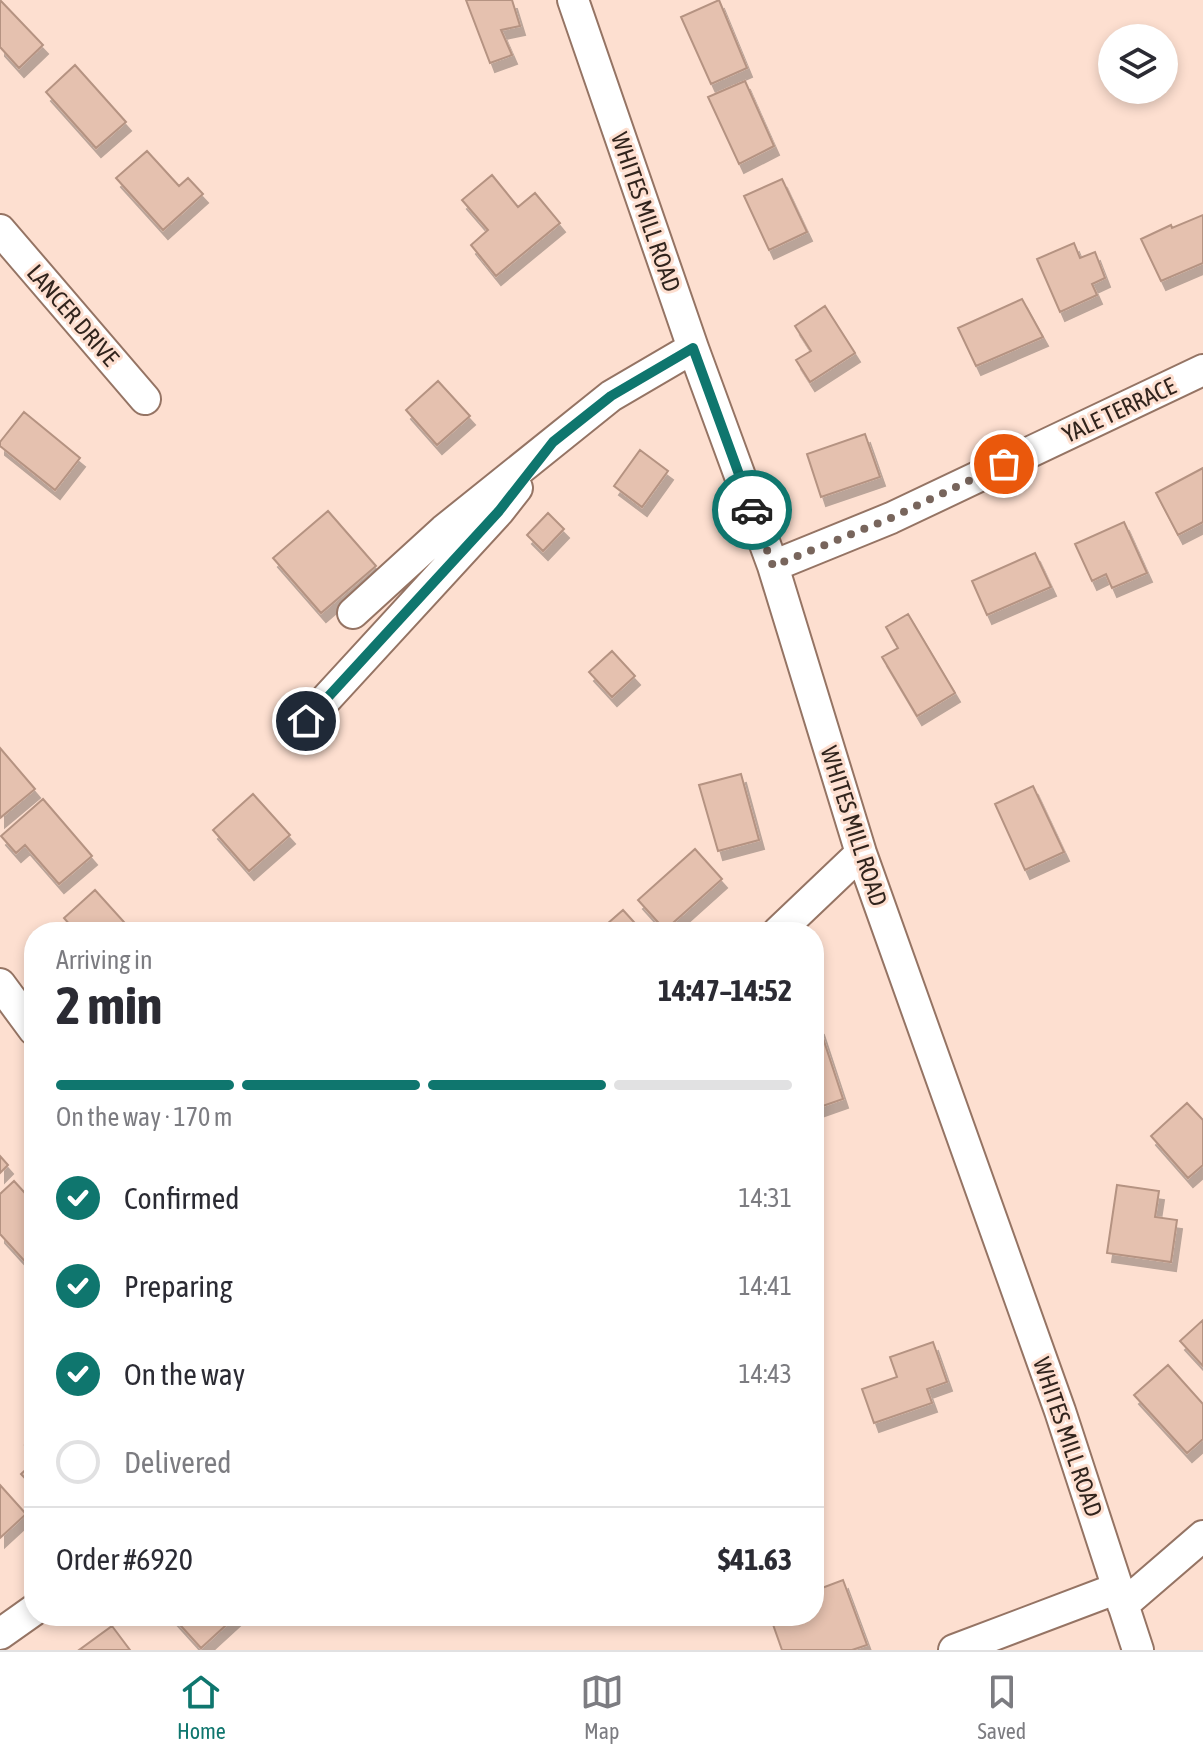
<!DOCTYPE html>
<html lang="en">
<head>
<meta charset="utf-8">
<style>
	body { margin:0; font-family:"Asap Condensed",sans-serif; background:#f2f2f3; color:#2b2b33; height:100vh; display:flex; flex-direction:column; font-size:30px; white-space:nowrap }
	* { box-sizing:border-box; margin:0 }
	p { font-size:26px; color:#7c7c81 }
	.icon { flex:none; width:44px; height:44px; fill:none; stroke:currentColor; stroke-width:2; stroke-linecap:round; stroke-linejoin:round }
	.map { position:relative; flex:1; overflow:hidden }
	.sheet { position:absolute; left:24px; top:922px; width:800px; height:704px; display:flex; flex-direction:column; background:#fff; border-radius:32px; box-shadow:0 4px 12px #0003 }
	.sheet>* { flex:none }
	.fabs { position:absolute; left:1098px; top:24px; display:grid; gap:16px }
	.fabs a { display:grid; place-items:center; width:80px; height:80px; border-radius:50%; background:#fff; box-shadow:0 4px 12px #0003; font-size:40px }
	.pin { position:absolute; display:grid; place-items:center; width:68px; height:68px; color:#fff; margin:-34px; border:4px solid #fff; border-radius:50%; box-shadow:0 2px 8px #0007 }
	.courier { position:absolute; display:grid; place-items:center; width:80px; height:80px; margin:-40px; border:6px solid #0f766e; border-radius:50%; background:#fff; color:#222; box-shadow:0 2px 10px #0007 }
	.summary em { font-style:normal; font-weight:700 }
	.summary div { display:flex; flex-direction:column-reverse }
	.summary { display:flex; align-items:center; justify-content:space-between; height:136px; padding:0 32px }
	h1 { font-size:52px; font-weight:700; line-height:60px }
	.bar { display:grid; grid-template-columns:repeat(4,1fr); gap:12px 8px; align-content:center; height:96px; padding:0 32px }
	.bar i { height:10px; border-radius:6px; background:#e1e1e2 }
	.bar .selected { background:#0f766e }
	.bar p { grid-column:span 4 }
	.line { display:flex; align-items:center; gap:20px; padding:0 32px; border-top:2px solid #e1e1e2 }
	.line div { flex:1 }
	ol { padding:0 32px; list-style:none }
	li { display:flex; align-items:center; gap:24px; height:88px }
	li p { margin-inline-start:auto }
	li .icon { padding:8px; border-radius:50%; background:#0f766e; color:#fff; stroke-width:4 }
	li:last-child { color:#7c7c81 }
	li i { width:44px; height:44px; border:4px solid #e1e1e2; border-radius:50% }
	.menu { display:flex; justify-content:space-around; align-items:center; height:112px; border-top:2px solid #e1e1e2; background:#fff; font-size:22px; color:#7c7c81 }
	.menu a { display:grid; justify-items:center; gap:4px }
	.menu .selected { color:#0f766e }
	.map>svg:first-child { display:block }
	.building { fill:#e5c1af; stroke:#b59382; stroke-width:2; filter:url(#shadow) }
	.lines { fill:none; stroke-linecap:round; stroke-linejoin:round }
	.minor-casing { stroke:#957464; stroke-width:34 }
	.minor { stroke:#fff; stroke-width:30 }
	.done { stroke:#78655c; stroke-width:8; stroke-dasharray:0 14.4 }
	.route { stroke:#0f766e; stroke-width:10 }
	.labels { text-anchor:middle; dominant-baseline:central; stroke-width:6; stroke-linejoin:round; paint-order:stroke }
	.street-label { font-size:24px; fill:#31241d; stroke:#fddfd0 }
</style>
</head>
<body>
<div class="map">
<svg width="1203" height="1650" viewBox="0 0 1203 1650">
	<defs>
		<filter id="shadow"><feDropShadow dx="5" dy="9" stdDeviation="0" flood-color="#0004"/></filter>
	</defs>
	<rect width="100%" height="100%" fill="#fddfd0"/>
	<path class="building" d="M0 0 43 45 19 68 0 47Z
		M466 0H512L520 26 501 30 512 55 490 63Z
		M719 0 747 68 711 84 681 17Z
		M75 65 126 122 96 148 46 92Z
		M745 81 774 146 739 164 708 97Z
		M147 151 179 186 188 178 203 194 163 230 116 178Z
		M492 175 518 207 535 193 560 223 496 276 471 245 488 230 462 200Z
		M782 179 807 232 769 250 744 196Z
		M1203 215V263L1161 281 1141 239 1171 225 1172 228Z
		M1074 243 1080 258 1095 252 1105 278 1092 284 1097 295 1060 312 1037 259Z
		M1022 299 1043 337 976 366 958 328Z
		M825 306 855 353 810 382 796 360 811 351 795 326Z
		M438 381 470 416 437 445 406 410Z
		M24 412 80 458 55 490 0 446V442Z
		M865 434 880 477 821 497 807 454Z
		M640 450 668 471 642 507 614 486Z
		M1203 468V522L1178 535 1156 493Z
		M328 511 376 566 321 613 273 558Z
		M548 513 564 529 543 551 527 535Z
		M1124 522 1147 573 1112 588 1106 574 1092 581 1075 544Z
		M1035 553 1051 587 987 615 972 581Z
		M908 614 955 693 917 716 882 657 898 648 886 627Z
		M612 651 635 676 612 697 589 672Z
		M0 748 35 789 0 818Z
		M741 774 759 840 718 851 699 785Z
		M1033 786 1064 852 1025 870 995 804Z
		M253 794 290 835 249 871 213 830Z
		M43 799 92 856 59 884 25 845 16 853 1 836Z
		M695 849 722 879 665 930 638 900Z
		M95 890 133 932H76L64 918Z
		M623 910 643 932H598Z
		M819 1026 843 1099 814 1109V1028Z
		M1187 1103 1203 1120V1165L1188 1178 1151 1136Z
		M0 1156 8 1165 0 1173Z
		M14 1181 34 1203V1263L30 1267 0 1234V1194Z
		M1117 1185 1159 1191 1155 1217 1177 1220 1171 1262 1107 1253Z
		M1203 1320V1366L1180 1341Z
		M933 1342 947 1382 927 1389 932 1403 874 1423 862 1389 897 1377 890 1357Z
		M1168 1365 1203 1404V1439L1187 1453 1134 1395Z
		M34 1437V1455L25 1445Z
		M34 1462V1488L21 1474Z
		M0 1485 26 1514 0 1538Z
		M843 1580 867 1645 852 1650H782L770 1616H814V1591Z
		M172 1616H236L201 1648Z
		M112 1626 130 1650H79Z"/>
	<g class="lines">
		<defs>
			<path id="minor" d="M573 0 693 348 773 566 861 853 1060 1411 1138 1650
				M0 230 145 399
				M773 566 891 518 1203 370
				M353 613 444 530 611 396 693 348
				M306 721 499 511 517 488
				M778 932 861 853
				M0 984 34 1030
				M1123 1605 1203 1536
				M0 1634 34 1610
				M954 1650 1118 1588"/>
		</defs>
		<use href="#minor" class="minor-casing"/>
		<use href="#minor" class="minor"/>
	</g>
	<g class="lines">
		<path class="done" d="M752 510 773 566 891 518 1004 464"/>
		<path class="route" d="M306 721 499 511 553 442 611 396 693 348 752 510"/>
	</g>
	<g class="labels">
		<g class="street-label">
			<text transform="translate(646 212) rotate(71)">WHITES MILL ROAD</text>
			<text transform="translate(73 315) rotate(49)">LANCER DRIVE</text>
			<text transform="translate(1119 410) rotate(-25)">YALE TERRACE</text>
			<text transform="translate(854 826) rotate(72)">WHITES MILL ROAD</text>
			<text transform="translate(1068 1437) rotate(71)">WHITES MILL ROAD</text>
		</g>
	</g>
</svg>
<div class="fabs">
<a><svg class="icon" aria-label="layers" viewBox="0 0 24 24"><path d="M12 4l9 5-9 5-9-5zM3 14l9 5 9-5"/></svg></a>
</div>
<div class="pin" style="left:1004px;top:464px;background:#ea580c"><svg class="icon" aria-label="bag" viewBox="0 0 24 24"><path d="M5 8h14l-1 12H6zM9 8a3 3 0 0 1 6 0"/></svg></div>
<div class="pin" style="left:306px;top:721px;background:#1f2937"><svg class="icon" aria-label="home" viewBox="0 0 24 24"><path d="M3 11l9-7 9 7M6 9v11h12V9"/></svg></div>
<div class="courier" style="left:752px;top:510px"><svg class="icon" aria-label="car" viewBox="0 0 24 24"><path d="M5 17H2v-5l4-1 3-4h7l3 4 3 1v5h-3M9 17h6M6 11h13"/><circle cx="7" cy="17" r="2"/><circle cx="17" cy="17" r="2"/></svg></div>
<section class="sheet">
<div class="summary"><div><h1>2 min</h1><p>Arriving in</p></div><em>14:47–14:52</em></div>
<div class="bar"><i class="selected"></i><i class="selected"></i><i class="selected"></i><i></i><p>On the way · 170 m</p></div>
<ol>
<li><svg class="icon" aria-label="check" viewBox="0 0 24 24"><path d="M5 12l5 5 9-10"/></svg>Confirmed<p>14:31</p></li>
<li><svg class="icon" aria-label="check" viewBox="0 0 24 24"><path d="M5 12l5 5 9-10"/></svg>Preparing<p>14:41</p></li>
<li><svg class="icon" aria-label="check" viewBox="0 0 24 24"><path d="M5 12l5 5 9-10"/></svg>On the way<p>14:43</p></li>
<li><i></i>Delivered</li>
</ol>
<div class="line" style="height:104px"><div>Order #6920</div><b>$41.63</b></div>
</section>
</div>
<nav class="menu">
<a class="selected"><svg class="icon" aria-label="home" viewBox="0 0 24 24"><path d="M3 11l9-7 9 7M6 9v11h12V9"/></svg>Home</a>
<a><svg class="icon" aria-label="map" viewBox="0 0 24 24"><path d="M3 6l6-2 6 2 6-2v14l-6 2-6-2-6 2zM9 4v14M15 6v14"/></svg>Map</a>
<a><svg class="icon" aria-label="saved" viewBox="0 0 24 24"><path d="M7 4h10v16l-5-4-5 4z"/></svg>Saved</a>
</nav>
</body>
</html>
